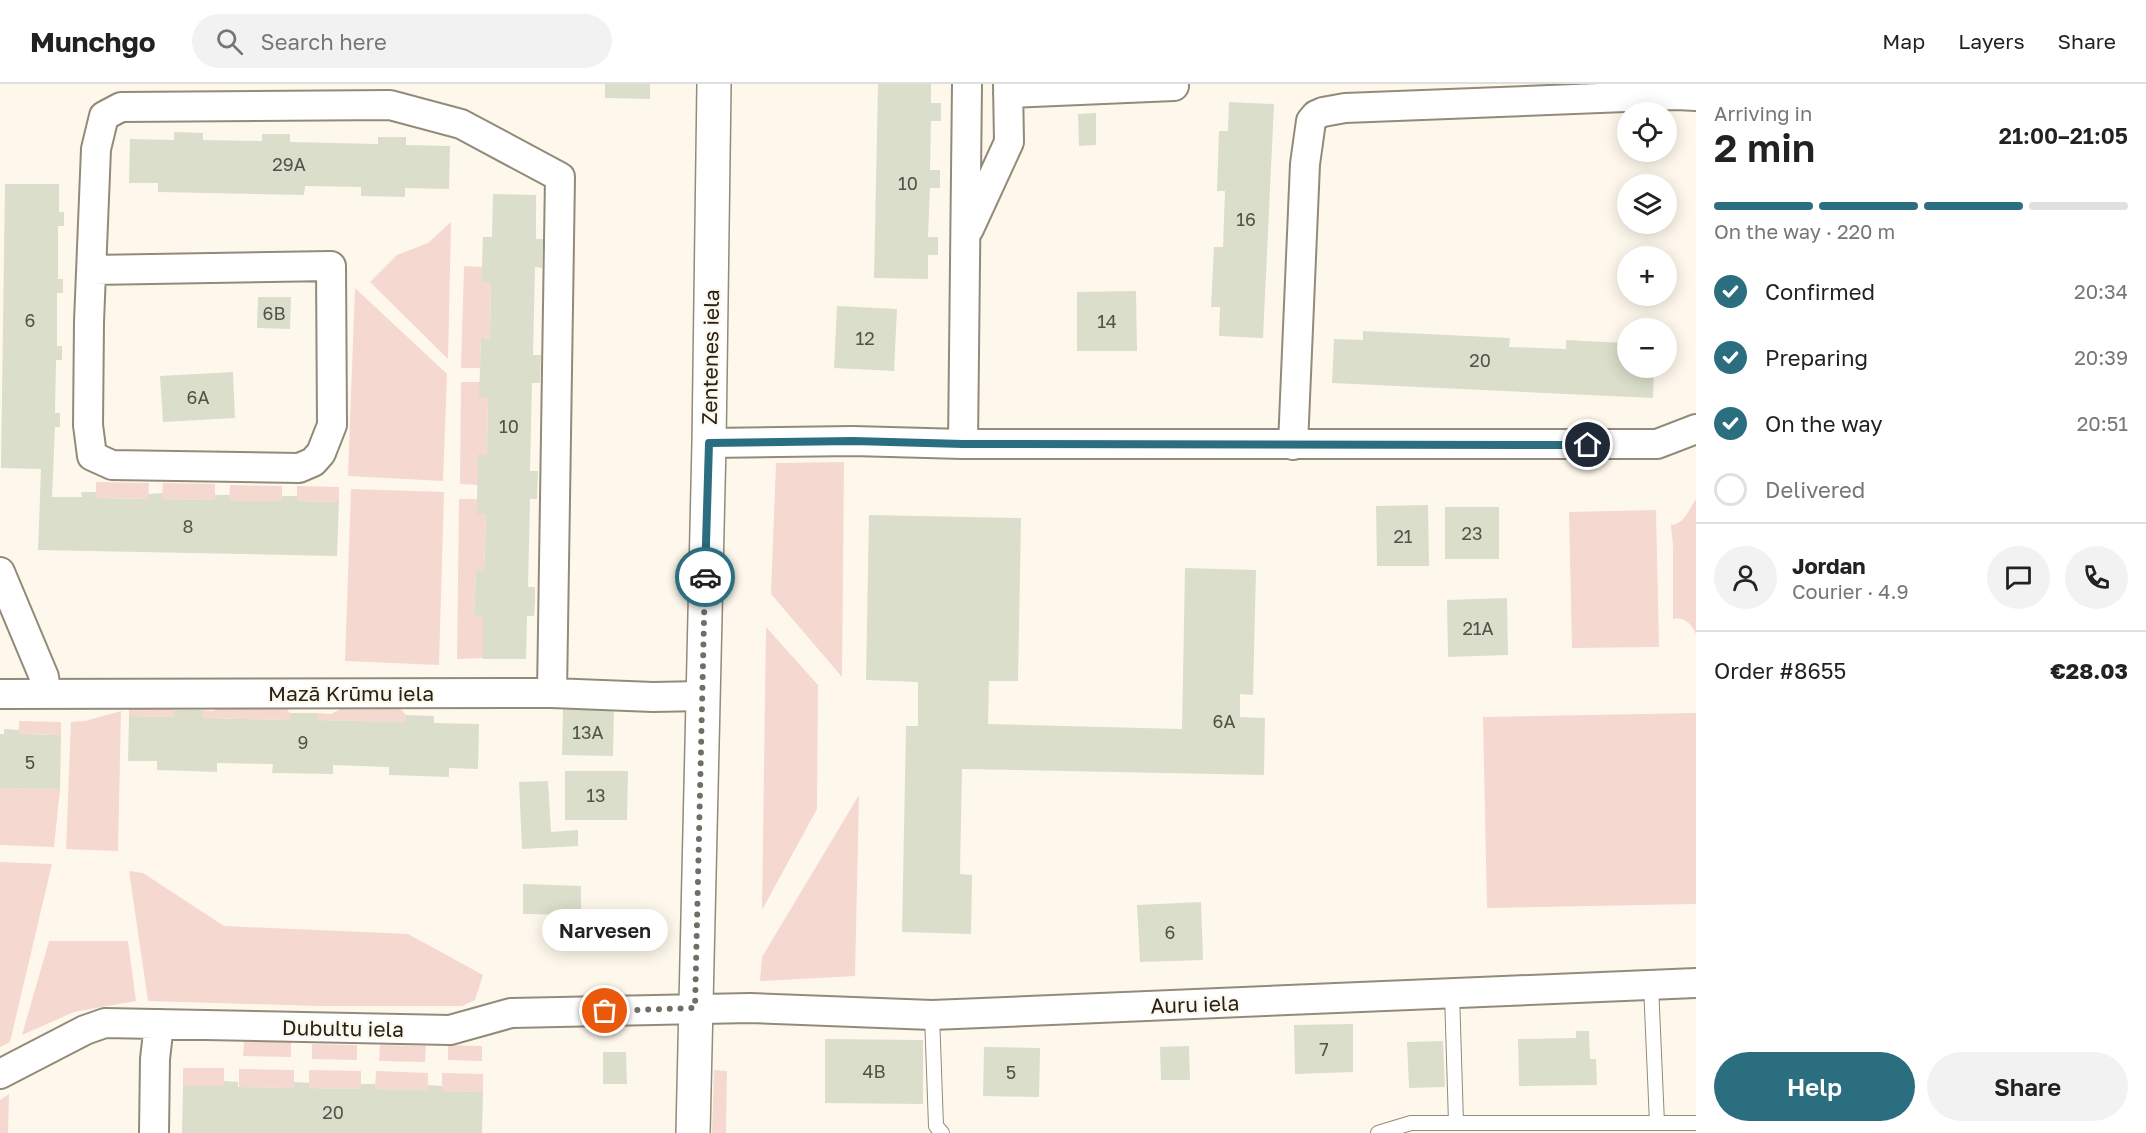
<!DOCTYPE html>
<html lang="en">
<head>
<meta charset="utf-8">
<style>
	body { margin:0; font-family:"Golos Text",sans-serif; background:#f2f2f2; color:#222; height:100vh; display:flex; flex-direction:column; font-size:22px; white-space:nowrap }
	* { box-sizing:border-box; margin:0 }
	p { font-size:20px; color:#767676 }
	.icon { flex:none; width:33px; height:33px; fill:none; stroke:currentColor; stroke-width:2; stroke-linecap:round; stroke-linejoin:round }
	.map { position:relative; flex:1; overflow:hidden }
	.panel { display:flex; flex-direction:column; background:#fff; width:450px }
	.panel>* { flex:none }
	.buttons { position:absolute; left:1617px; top:18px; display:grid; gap:12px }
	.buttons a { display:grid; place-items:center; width:60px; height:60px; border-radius:50%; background:#fff; box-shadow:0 3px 15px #0003; font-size:30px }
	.pin { position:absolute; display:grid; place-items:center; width:51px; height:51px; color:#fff; margin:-26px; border:3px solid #fff; border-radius:50%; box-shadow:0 2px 6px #0007 }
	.courier { position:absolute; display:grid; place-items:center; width:60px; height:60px; margin:-30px; border:4px solid #2b6e7f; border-radius:50%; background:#fff; color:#222; box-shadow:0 2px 8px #0007 }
	.bubble { position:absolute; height:42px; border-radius:21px; background:#fff; box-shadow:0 3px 15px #0003; font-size:20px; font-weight:600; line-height:42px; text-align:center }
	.headline em { font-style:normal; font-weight:600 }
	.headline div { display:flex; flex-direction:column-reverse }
	.headline { display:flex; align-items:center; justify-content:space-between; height:102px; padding:0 18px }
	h1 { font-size:39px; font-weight:600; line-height:45px }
	.bar { display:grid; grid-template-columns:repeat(4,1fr); gap:9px 6px; align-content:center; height:72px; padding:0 18px }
	.bar i { height:8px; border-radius:4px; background:#e0e0e0 }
	.bar .current { background:#2b6e7f }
	.bar p { grid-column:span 4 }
	.line { display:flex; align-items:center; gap:15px; padding:0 18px; border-top:2px solid #e0e0e0 }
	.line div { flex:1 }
	.round { display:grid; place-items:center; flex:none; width:63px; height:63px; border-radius:32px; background:#f2f2f2 }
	ol { padding:0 18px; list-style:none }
	li { display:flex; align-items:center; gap:18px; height:66px }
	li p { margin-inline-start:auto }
	li .icon { padding:6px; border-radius:50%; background:#2b6e7f; color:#fff; stroke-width:4 }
	li:last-child { color:#767676 }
	li i { width:33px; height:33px; border:3px solid #e0e0e0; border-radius:50% }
	.cta { display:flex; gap:12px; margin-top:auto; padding:12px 18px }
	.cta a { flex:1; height:69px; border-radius:36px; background:#2b6e7f; color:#fff; font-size:24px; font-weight:600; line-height:69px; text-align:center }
	.cta a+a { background:#f2f2f2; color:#222 }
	header { display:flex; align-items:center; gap:36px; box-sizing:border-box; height:84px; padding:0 30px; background:#fff; border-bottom:2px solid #e0e0e0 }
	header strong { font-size:28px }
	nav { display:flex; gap:33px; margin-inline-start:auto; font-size:21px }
	.search { width:420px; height:54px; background:#f2f2f2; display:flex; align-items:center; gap:15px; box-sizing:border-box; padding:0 21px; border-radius:33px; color:#767676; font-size:22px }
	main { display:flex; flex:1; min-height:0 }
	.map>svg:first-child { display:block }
	.green { fill:#f5d8cf }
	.building { fill:#dbdeca }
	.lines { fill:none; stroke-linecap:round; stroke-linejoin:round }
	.service-casing { stroke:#938b79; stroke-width:16 }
	.minor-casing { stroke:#938b79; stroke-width:32 }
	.tertiary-casing { stroke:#938b79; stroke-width:36 }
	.service { stroke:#fff; stroke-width:14 }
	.minor { stroke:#fff; stroke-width:28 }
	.tertiary { stroke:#fff; stroke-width:33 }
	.done { stroke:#726e65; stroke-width:6; stroke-dasharray:0 10.8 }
	.route { stroke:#2b6e7f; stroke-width:8 }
	.labels { text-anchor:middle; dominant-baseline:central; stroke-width:4.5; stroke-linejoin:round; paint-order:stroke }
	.number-label { font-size:18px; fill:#535248 }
	.street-label { font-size:21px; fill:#26231c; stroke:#fef8ec }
</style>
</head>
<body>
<header>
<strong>Munchgo</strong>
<div class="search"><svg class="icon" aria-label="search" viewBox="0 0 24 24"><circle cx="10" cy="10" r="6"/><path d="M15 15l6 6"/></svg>Search here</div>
<nav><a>Map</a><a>Layers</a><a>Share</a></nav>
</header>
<main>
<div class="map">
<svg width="1696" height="1049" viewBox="0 0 1696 1049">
	<rect width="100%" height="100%" fill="#fef8ec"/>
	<path class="green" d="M451 138 448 275 370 198 397 171 428 159Z
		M464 182 482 183V198H491L490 255 481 254 480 284H461Z
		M355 204 447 290 443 397 348 392Z
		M461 298H480L488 314 487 371H478V401L460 400Z
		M844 378 842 593 771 510 776 379Z
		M96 398 149 399 148 415 96 414Z
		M163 399 215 400V416L162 415Z
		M230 401 282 402V417H229Z
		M297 402 339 403V418L297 417Z
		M351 405 444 408 439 581 345 577Z
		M459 415H477V430H486L484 487H476L474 531H483V574L457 575Z
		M1696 415V550C1692 541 1685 532 1673 535V463L1671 441C1684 441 1689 425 1696 415Z
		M1656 426 1659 563 1572 564 1569 428Z
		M766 543 818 601 817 725 762 826Z
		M165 615 174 626V633L129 632V620Z
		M227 619 283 621 290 629V636L202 634V626L213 627Z
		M344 623 401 625 406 631V638L318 636V629L331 630Z
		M121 627 118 767 66 765 71 638 85 637Z
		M1696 629V820L1487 824 1483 633Z
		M19 637 61 638V651L19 650Z
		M0 704 60 705 54 763 0 761Z
		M859 711 855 892 760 897 762 873Z
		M0 778 52 780 10 958 0 963Z
		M129 787 143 789 224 842 408 850 483 891 475 916 462 922H319L148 917Z
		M49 857H128L136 917 74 928 22 951Z
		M244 957 291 958V973L243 972Z
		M312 960 357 961V976L312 975Z
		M380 961 426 962 425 978 379 977Z
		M448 961 482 962V977L448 976Z
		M183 984H224V1002H183Z
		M239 985 294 986V1004L239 1003Z
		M309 986 361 987V1005L309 1004Z
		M714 986 727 987 726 1049H712Z
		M376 987 428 989V1006L375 1005Z
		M442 989 483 990V1008L442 1007Z
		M9 1010 8 1049H0V1016Z"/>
	<path class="building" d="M605 0H650V15L605 14Z
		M878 0H931V19H941V37H931L930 86H940V104H930L928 153H938V171H928V195L874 194Z
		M1229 18 1274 20 1263 254 1219 252 1220 223H1211L1214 163H1223L1225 107H1217L1219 47H1228Z
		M1096 29V61L1079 62 1078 30Z
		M174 48 203 49V56L262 57V50H290V58L378 60V53H406V61L450 62 449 105 405 104V113L361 112V103L305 102 304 111 158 108V99H129L130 55 174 56Z
		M5 100H59V128H64V142H58V195H63V209H57V262H62V276H56L55 329H60V343H55L52 413H82L81 408H96V414L148 415V410L163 409 162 415 215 416V411H230L229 417H282V412H297V417L339 418 337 472 38 466 41 385 1 384Z
		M493 110 536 111V155H543L542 184 535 183 533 271H541L540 299H532L530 387H538L537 415H530L528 503H535V518L534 532H527L526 575H483V531H474L476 486 484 487 486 430H477V415L478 370 487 371 488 314H479L481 254 490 255 491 198H482V183L483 153H492Z
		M1136 207 1137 267H1077V208Z
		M258 213H291L290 245 257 244Z
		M837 222 897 225 894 287 834 284Z
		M1363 247 1510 254 1509 263 1566 265V256L1626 259 1628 284H1654L1653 314 1332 299 1334 255 1363 256Z
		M233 288 235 334 163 338 160 292Z
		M1428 421 1429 482H1377L1376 422Z
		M1445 423H1499V475H1445Z
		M869 431 1021 434 1018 597H989L988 640 1182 645 1185 484 1256 486 1253 611 1240 610V633L1265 634 1264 691 962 685 960 790 972 791 971 850 902 848 906 642H918V598L866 596Z
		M1507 514 1508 571 1448 573 1447 516Z
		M563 624 614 625 613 672 562 671Z
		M174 626H202V634L290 636V629H318V636L406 638V631L434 632V639L479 640 478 685 449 684V693L389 691V683L333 681V690L272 689 273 680 217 679V688L157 686V677H128L129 632 174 633Z
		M4 645 19 646V650L61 651 60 705 0 704V650H4Z
		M565 687H628L627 736H565Z
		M548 697 551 748 578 746V762L522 765 519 698Z
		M523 800 581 802V831L523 830Z
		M1201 818 1203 876 1140 878 1137 821Z
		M1353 940V988L1295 990 1294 941Z
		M1576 947H1589L1590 975H1596L1597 1001 1519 1002 1518 955 1576 954Z
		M825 955 923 956V1020L825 1019Z
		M1443 957 1445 1003 1409 1004 1407 958Z
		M1189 962 1190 996H1161L1160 963Z
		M984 963 1040 964 1039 1013 983 1012Z
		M603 968H626L627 1000H603Z
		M224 997 238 998V1003L294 1004V998L309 999V1004L361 1005V1000H375V1005L428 1006V1001L442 1002V1007L483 1008 482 1049H182L183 1002H224Z"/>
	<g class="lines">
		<defs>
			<path id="service" d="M1651 901 1657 1039
				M1452 909 1456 1039
				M932 931 936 1042 942 1049
				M1378 1049 1411 1039H1696"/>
			<path id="minor" d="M1008 9 1174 2
				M969 145 1009 58 1008 0
				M92 186 331 182 332 341 321 369 313 378 299 384 112 381 92 372 88 341 89 238 96 65 104 32 121 23 390 21 461 40 560 93 552 609
				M709 359 853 357 963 360H1657L1696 345
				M963 360 967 0
				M1293 361 1305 80 1311 37 1316 31 1323 28 1345 24 1676 11 1696 12
				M0 488 44 593 46 610
				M0 610 552 609 653 613 702 612
				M0 990 85 946 105 939 450 946 511 929 750 924 932 931 1696 899
				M154 1049 155 975 159 940"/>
			<path id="tertiary" d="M693 1049 709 359 714 0"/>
		</defs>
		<use href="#service" class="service-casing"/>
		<use href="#minor" class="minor-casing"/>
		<use href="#tertiary" class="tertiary-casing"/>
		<use href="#service" class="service"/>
		<use href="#minor" class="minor"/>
		<use href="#tertiary" class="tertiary"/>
	</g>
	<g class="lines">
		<path class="done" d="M605 927 695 924 705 493"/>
		<path class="route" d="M705 493 709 359 853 357 963 360 1588 361"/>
	</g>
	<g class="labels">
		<g class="number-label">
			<text x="289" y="80">29A</text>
			<text x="908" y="99">10</text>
			<text x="1246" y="135">16</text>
			<text x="274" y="229">6B</text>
			<text x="30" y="236">6</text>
			<text x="1107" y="237">14</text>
			<text x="865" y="254">12</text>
			<text x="1480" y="276">20</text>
			<text x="198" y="313">6A</text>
			<text x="509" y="342">10</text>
			<text x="188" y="442">8</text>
			<text x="1472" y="449">23</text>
			<text x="1403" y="452">21</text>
			<text x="1478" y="544">21A</text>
			<text x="1224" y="637">6A</text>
			<text x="588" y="648">13A</text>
			<text x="303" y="658">9</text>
			<text x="30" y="678">5</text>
			<text x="596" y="711">13</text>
			<text x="1170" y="848">6</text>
			<text x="1324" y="965">7</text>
			<text x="874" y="987">4B</text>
			<text x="1011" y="988">5</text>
			<text x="333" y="1028">20</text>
		</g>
		<g class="street-label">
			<text transform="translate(710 273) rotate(-89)">Zentenes iela</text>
			<text x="351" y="609">Mazā Krūmu iela</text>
			<text transform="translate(1195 920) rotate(-2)">Auru iela</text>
			<text transform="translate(343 944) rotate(1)">Dubultu iela</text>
		</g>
	</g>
</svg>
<div class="buttons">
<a><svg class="icon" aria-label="locate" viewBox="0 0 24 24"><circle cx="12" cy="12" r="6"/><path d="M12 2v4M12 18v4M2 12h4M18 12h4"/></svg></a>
<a><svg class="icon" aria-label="layers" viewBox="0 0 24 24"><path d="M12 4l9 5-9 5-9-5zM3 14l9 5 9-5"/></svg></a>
<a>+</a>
<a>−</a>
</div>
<div class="pin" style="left:605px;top:927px;background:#ea580c"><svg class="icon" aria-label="bag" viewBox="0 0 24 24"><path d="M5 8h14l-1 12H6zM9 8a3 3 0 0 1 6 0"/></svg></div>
<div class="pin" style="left:1588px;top:361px;background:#1f2937"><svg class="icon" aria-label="home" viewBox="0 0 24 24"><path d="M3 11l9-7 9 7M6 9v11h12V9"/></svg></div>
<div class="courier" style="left:705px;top:493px"><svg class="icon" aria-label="car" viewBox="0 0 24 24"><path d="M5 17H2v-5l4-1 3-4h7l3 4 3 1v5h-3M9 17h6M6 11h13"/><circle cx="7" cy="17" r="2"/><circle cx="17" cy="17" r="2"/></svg></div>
<div class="bubble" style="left:542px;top:825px;width:126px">Narvesen</div>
</div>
<section class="panel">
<div class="headline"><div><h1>2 min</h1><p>Arriving in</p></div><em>21:00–21:05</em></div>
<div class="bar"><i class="current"></i><i class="current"></i><i class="current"></i><i></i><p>On the way · 220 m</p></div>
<ol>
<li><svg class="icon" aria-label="check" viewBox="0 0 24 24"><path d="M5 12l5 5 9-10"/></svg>Confirmed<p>20:34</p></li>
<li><svg class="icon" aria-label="check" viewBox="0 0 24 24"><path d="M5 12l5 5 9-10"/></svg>Preparing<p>20:39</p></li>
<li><svg class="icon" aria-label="check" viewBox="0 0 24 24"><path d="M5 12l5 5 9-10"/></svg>On the way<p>20:51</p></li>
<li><i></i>Delivered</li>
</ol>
<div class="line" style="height:108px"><a class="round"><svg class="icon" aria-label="person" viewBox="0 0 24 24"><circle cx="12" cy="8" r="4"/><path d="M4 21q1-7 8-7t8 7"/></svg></a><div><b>Jordan</b><p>Courier · 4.9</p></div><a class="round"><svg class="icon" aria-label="chat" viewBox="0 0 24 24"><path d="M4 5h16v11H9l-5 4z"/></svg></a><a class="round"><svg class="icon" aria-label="phone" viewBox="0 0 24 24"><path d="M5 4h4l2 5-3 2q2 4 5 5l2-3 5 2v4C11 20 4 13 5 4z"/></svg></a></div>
<div class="line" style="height:78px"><div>Order #8655</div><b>€28.03</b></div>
<div class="cta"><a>Help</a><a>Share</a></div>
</section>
</main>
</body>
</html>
